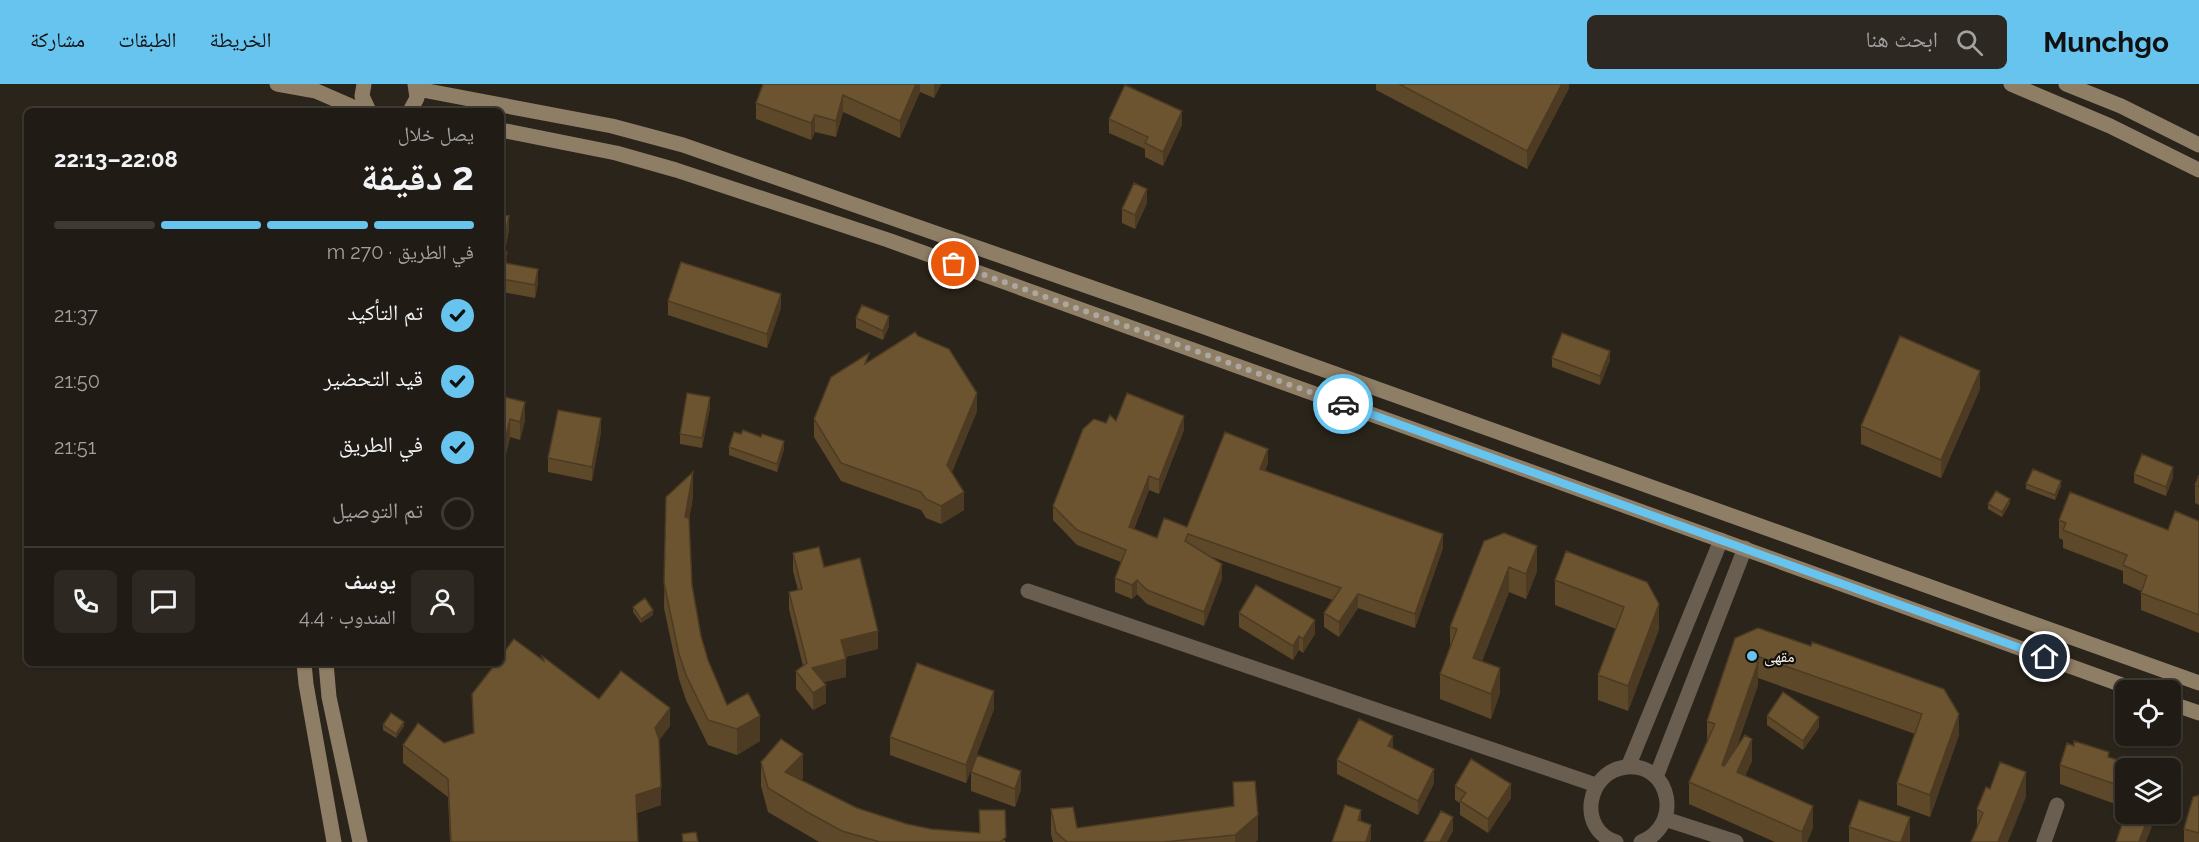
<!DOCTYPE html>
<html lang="ar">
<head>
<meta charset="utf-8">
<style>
	body { margin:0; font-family:Raleway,"Noto Naskh Arabic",sans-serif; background:#2d2822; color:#f1f3f6; direction:rtl; height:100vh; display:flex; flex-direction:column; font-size:22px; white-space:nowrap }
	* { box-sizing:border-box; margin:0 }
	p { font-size:20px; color:#a2a1a0 }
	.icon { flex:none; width:33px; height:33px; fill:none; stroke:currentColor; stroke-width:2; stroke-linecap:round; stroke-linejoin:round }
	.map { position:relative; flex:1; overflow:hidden; direction:ltr }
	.drawer { position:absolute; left:24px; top:24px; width:480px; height:558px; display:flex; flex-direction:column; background:#201b14; border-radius:9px; box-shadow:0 2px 4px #0004,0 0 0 2px #3d3934; direction:rtl }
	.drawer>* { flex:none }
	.buttons { position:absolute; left:2115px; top:596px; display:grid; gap:12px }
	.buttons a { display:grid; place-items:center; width:66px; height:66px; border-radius:9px; background:#201b14; box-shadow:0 2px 4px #0004,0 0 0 2px #3d3934; font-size:30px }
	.pin { position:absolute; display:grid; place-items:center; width:51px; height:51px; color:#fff; margin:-26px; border:3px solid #fff; border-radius:50%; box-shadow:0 2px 6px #0007 }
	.courier { position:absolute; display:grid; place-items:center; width:60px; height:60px; margin:-30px; border:4px solid #66c4ef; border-radius:50%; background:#fff; color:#222; box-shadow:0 2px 8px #0007 }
	.overview em { font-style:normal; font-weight:700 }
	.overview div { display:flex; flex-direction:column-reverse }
	.overview { display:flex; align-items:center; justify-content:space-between; height:102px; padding:0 30px }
	h1 { font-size:39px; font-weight:700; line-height:45px }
	.bar { display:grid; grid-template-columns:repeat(4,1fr); gap:9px 6px; align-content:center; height:72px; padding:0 30px }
	.bar i { height:8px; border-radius:4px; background:#3d3934 }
	.bar .current { background:#66c4ef }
	.bar p { grid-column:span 4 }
	.line { display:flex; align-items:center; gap:15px; padding:0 30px; border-top:2px solid #3d3934 }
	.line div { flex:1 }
	.round { display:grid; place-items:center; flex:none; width:63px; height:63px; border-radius:9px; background:#2d2822 }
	ol { padding:0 30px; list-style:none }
	li { display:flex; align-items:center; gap:18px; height:66px }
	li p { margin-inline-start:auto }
	li .icon { padding:6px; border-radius:50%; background:#66c4ef; color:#111; stroke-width:4 }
	li:last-child { color:#a2a1a0 }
	li i { width:33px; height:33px; border:3px solid #3d3934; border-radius:50% }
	header { display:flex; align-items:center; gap:36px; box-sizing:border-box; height:84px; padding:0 30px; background:#66c4ef; color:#111 }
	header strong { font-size:28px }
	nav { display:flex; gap:33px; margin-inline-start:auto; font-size:21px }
	.search { width:420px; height:54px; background:#2d2822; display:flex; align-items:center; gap:15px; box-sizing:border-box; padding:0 21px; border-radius:9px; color:#a2a1a0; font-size:22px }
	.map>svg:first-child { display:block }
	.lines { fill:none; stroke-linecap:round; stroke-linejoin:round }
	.street { stroke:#695e4f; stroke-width:15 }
	.secondary { stroke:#8f7e66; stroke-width:15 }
	.wall { fill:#5d482a }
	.shaded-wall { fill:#4c3b22 }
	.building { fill:#6c5431; stroke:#4c3b22; stroke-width:1.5 }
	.done { stroke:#aca79f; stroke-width:6; stroke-dasharray:0 10.8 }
	.route { stroke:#66c4ef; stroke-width:8 }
	.poi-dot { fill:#66c4ef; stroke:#110e09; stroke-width:2 }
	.labels { text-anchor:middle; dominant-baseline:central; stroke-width:4.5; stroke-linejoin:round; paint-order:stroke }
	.poi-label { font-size:16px; fill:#f2ede6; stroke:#110e09; text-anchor:start }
</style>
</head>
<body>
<header>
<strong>Munchgo</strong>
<div class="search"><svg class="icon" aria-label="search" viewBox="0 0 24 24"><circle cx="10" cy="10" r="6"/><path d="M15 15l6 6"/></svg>ابحث هنا</div>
<nav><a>الخريطة</a><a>الطبقات</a><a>مشاركة</a></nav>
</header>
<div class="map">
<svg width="2199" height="758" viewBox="0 0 2199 758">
	<rect width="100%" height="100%" fill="#2b241a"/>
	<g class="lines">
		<path class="street" d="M1028 507 1596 701
			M1628 683 1721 456
			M1656 693 1745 464
			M1665 735 1736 758
			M1616 758C1576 745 1587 686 1627 683 1671 679 1683 742 1641 758
			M2044 758 2057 721"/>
		<path class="secondary" d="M277 0 316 7 362 27
			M364 0 362 12 369 27
			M2011 0 2110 42 2199 86
			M2066 0 2121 22 2199 61
			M417 5 612 42 683 61 1196 240 2199 599
			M410 27 417 14 415 0
			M501 46 616 69 676 86 888 156 2136 606
			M304 579 306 600 334 758
			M326 579 329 613 360 758
			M2170 619 2199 629"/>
	</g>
	<path class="wall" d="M763 0H941L934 14 920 8 900 54 843 28 836 53 815 48 811 56 756 35V19Z
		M1376 0H1569V4L1527 85 1376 6Z
		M1109 35 1182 41 1163 82 1145 73V65L1109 49Z
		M1147 119 1135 145 1122 139V125Z
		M501 131 509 146 505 167 507 180 538 199 535 214 502 208Z
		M668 217 781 224 767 264 668 231Z
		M856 234 889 242 883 256 856 244Z
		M1552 274 1610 276 1600 301 1552 283Z
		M869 277 977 327 952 388 964 426 941 440 926 434 921 426 841 397 814 353V335Z
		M1980 305 1941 394 1861 360V342Z
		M501 312 525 336 520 356 510 353 501 392Z
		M710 323 702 364 680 360V350Z
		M1116 337 1184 346 1159 410 1149 406 1134 445 1157 454 1187 443 1268 379 1265 387 1443 464 1415 544 1358 524 1339 553 1324 543V529L1333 516 1209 472 1222 495 1204 542 1147 520 1137 510 1132 515 1115 508V494L1121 478 1077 461 1053 436V422L1106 339Z
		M601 348 592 397 548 388V374Z
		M741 350 784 365 777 388 729 371V363Z
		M2134 390 2173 393 2166 412 2134 399Z
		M2199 391V421L2195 419V401Z
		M2026 400 2061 402 2055 416 2026 405Z
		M693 413 689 435 692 501 701 552 708 576 727 621 760 657 737 671 708 661 686 616 679 595 664 524 665 461Z
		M2010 419 2002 433 1988 425V420Z
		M2059 436 2168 446 2199 437V549L2141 526V507L2123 499V487L2063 464V456L2059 454Z
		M1484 457 1537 487 1526 515 1509 508 1482 577 1500 609 1491 635 1440 615V590L1450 563V543Z
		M1566 467 1659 545 1628 627 1598 616V591L1616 545 1555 521V496Z
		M793 469 824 483 878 565 845 573 846 593 824 598 826 619 813 626 796 605V587L803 582 789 525V508L798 506 793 487Z
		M633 523 653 531 641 539 633 528Z
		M1239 529 1315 550 1303 569 1299 566 1293 576 1239 543Z
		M1735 554 1811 562 1959 651 1930 733 1897 721V699L1915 650 1758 594V601L1736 665 1752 677 1745 692 1813 744 1807 758H1775L1689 720V698L1707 659V637Z
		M542 572 599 615 670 642 659 656 661 721 637 729 638 758H450L448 713 403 679V661L444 659 473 649 472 610 542 576Z
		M994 625 966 699 890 671V653Z
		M1767 632 1819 643 1803 666 1767 641Z
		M383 641 404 642 396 654 383 646Z
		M1393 665 1434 699 1418 731 1337 690V676Z
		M2109 674 2126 684V724L2060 700V681Z
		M761 678 803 694 801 696 857 724 907 740 931 745 979 749V726L1006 758H819L768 728 761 702Z
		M971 688 1021 705 1015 723 971 707Z
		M1233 698 1258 756 1255 758H1053L1051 750V725L1077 744 1233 722Z
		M1455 702 1511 714 1488 749 1460 731V719L1455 716Z
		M1990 705 2026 713 1977 744V725Z
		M2199 711V758H2184V745Z
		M1849 743 1910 758H1849Z"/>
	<path class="shaded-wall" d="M916 0H920V8L900 54V37Z
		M934 0H941L934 14Z
		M1562 0H1569V4L1527 85V67Z
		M843 11V28L836 53V37Z
		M1182 27V41L1163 82V68Z
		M815 31V48L811 56V39Z
		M1147 105V119L1135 145V131Z
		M509 132V146L502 180V167Z
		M538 185V199L535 214V201Z
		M502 195V208L501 214V200Z
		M781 210V224L767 264V250Z
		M889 232V242L883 256V247Z
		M1610 267V276L1600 301V292Z
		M1980 287V305L1941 394V376Z
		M977 309V327L947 399V381Z
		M710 313V323L702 364V354Z
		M525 318V336L520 356V338Z
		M1184 332V346L1159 410V396Z
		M601 334V348L592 397V383Z
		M510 335V353L501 392V374Z
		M784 357V365L777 388V380Z
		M1268 365V379L1260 400V385Z
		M2173 383V393L2166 412V403Z
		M693 388V413L685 458V433Z
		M1149 392V406L1129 458V443Z
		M2061 397V402L2055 416V411Z
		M964 408V426L941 440V422Z
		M2010 415V419L2002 433V428Z
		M1443 450V464L1415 544V530Z
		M1537 462V487L1526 515V490Z
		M1222 480V495L1204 542V528Z
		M1509 483V508L1473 599V574Z
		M1137 496V510L1132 515V501Z
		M1358 510V524L1339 553V538Z
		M1659 520V545L1628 627V602Z
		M653 526V531L641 539V535Z
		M1315 536V550L1303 569V555Z
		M878 547V565L841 574V556Z
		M1299 552V566L1293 576V562Z
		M846 575V593L812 601V584Z
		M1758 579V601L1722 703V681Z
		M1500 584V609L1491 635V610Z
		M826 601V619L813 626V609Z
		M994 607V625L966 699V681Z
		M670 624V642L655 662V644Z
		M1959 630V651L1930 733V711Z
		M760 632V657L737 671V645Z
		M1819 633V643L1803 666V657Z
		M404 638V642L396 654V650Z
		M1393 652V666L1388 662Z
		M1752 655V677L1737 710V688Z
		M803 670V694L785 711V688Z
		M1434 685V699L1418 731V717Z
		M1021 687V705L1015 723V705Z
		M2026 688V713L2008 758H1998Z
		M1511 700V714L1488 749V735Z
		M661 703V721L636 729V711Z
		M1813 722V744L1807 758H1802V748Z
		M1361 726V740L1358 736Z
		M2150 729H2157L2146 758H2139Z
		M1258 731V756L1255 758H1235V751Z
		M1453 733V747L1447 758H1440Z
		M1910 733V758H1901Z
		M1371 741V755L1370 758H1366Z"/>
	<path class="building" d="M763 0H916L900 37 843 11 836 37 815 31 811 39 756 19Z
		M1399 0H1562L1527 67Z
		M1125 1 1182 27 1163 68 1145 59 1148 53 1109 35Z
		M1134 99 1147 105 1135 131 1122 125Z
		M501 131 509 132 502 167 507 168 505 179 538 185 535 201 502 195 501 200Z
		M681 178 781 210 767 250 668 217Z
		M862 221 889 232 883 247 856 234Z
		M915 248 918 252 949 265 977 309 947 381 964 408 941 422 926 415 921 408 841 379 814 335 831 293 869 269 865 280Z
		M1562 249 1610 267 1600 292 1552 274Z
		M1900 252 1980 287 1941 376 1861 342Z
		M687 309 710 313 702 354 680 350Z
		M1127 309 1184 332 1159 396 1149 392 1129 443 1157 454 1164 434 1187 443 1225 348 1268 365 1260 385 1443 450 1415 530 1358 510 1339 538 1324 529 1341 504 1188 450 1185 457 1222 480 1204 528 1147 506 1137 496 1132 501 1115 494 1126 466 1077 446 1053 422 1083 345 1094 335 1106 339 1110 331 1116 337Z
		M501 312 525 318 520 338 510 335 501 374Z
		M558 326 601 334 592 383 548 374Z
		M743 346 761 353 762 350 784 357 777 380 729 363 734 348 741 350Z
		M2142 370 2173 383 2166 403 2134 390Z
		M2033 385 2061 397 2055 411 2026 400Z
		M693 388 685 433 689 434 692 501 701 552 708 576 727 621 748 609 760 632 737 645 708 636 686 591 679 570 664 499 666 413Z
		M2199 391V403L2195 401Z
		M1996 407 2010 415 2002 428 1988 420Z
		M2070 408 2168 446 2175 427 2199 437V531L2141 509 2147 492 2123 481 2127 471 2063 446 2066 439 2059 436Z
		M1504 449 1537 462 1526 490 1509 483 1473 574 1500 584 1491 610 1440 590 1457 545 1450 543 1484 457Z
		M819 463 824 483 860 474 878 547 841 556 846 575 812 584 826 601 813 609 796 587 807 579 789 508 802 505 793 469Z
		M1566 467 1647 498 1659 520 1628 602 1598 591 1624 523 1555 496Z
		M1256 501 1315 536 1303 555 1299 552 1293 562 1239 529Z
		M645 514 653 526 641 535 633 523Z
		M1758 544 1811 562 1812 558 1944 605 1959 630 1930 711 1897 699 1922 630 1748 569 1747 571 1758 579 1722 681 1724 682 1745 651 1752 655 1737 688 1813 722 1802 748 1689 698 1715 640 1707 637 1735 554Z
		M514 555 544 577 542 572 599 615 621 587 670 624 655 644 659 655 661 703 636 711 638 758H451L448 695 403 661 418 639 444 659 474 649 472 610 496 579H501V572Z
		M917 579 994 607 966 681 890 653Z
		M1783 608 1819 633 1803 657 1767 632Z
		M391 629 404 638 396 650 383 641Z
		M1359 635 1393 652 1388 662 1434 685 1418 717 1337 676Z
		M781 655 803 670 785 688 857 724 907 740 931 745 980 749 979 726H1005L1006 753 1000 758H880L842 747 809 729 768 704 761 678Z
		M2074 657 2109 668 2108 673 2144 684H2126V704L2060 681 2067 659 2074 662Z
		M977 671 1021 687 1015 705 971 688Z
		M1471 675 1511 700 1488 735 1460 717 1466 709 1455 702Z
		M2000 678 2026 688 1998 758H1971L1983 729 1977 725 1986 703 1990 705Z
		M1255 697 1258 731 1235 751 1164 758H1067L1056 748 1051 725 1073 723 1077 744 1234 722 1233 698Z
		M2199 711V749L2184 745 2193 713Z
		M1859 716 1910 733 1901 758H1894L1849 743Z
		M1345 721 1361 726 1358 736 1371 741 1366 758H1332Z
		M1441 727 1453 733 1440 758H1424Z
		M2126 729H2150L2139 758H2116Z
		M696 748 698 758H683L682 750Z"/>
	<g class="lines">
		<path class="done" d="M954 180 1343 320"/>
		<path class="route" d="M1343 320 2045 573"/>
	</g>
	<circle class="poi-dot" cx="1752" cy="572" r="6"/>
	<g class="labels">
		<g class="poi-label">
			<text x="1764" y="572">مقهى</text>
		</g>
	</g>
</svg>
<div class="buttons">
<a><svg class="icon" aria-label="locate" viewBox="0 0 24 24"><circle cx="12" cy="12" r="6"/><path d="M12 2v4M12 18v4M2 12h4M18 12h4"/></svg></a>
<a><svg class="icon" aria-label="layers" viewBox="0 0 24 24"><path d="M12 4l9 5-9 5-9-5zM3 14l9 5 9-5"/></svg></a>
</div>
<div class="pin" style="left:954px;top:180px;background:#ea580c"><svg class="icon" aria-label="bag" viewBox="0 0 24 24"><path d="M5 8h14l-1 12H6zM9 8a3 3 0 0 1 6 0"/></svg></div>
<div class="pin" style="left:2045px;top:573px;background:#1f2937"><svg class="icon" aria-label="home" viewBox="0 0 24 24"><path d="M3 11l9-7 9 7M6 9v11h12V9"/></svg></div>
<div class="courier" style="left:1343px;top:320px"><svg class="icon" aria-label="car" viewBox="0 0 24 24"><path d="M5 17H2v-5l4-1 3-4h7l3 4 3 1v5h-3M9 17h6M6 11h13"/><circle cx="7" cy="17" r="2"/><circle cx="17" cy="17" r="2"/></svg></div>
<section class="drawer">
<div class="overview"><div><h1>2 دقيقة</h1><p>يصل خلال</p></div><em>22:08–22:13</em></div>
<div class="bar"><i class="current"></i><i class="current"></i><i class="current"></i><i></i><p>في الطريق · 270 m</p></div>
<ol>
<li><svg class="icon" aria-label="check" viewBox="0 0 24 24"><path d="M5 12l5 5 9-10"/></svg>تم التأكيد<p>21:37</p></li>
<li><svg class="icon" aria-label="check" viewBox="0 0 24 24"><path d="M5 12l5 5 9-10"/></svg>قيد التحضير<p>21:50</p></li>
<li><svg class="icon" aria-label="check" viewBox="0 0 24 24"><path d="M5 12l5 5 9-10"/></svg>في الطريق<p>21:51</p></li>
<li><i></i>تم التوصيل</li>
</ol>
<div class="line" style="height:108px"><a class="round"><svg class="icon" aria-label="person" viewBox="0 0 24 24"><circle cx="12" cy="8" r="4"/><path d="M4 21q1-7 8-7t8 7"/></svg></a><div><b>يوسف</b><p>المندوب · 4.4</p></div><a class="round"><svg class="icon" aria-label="chat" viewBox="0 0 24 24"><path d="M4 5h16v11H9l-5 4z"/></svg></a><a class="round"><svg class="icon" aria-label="phone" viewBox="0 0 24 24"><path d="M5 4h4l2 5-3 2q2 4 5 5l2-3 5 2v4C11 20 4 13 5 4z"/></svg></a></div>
</section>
</div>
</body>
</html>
